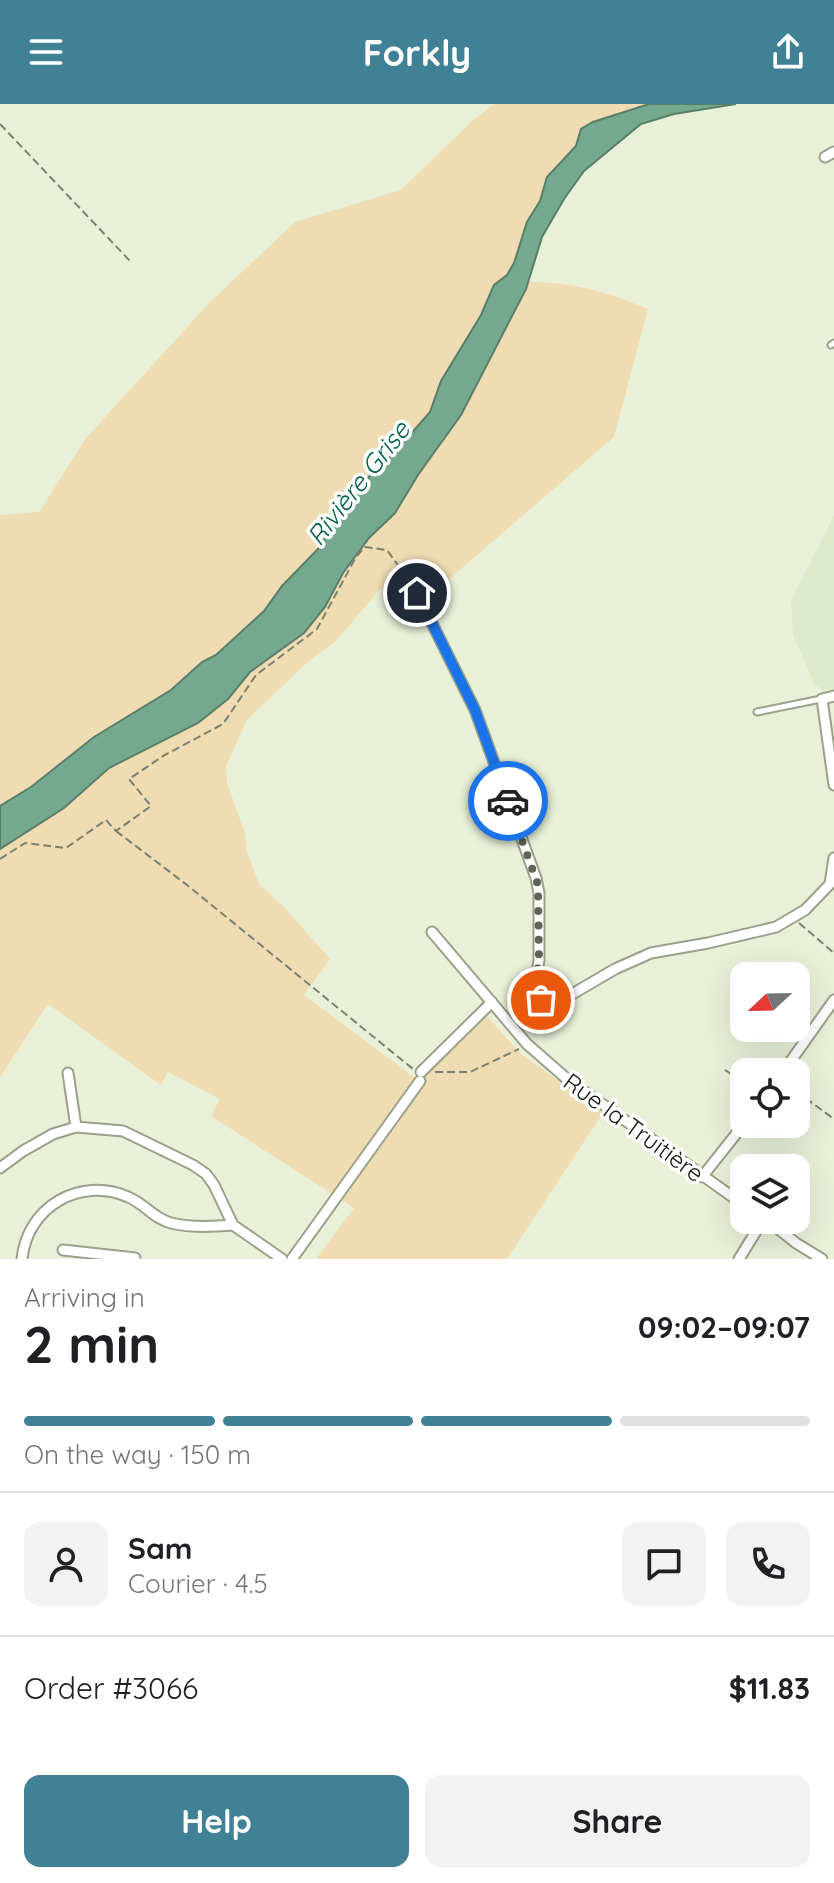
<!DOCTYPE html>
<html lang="en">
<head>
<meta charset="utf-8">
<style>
	body { margin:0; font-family:Quicksand,sans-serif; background:#f2f2f2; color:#202124; height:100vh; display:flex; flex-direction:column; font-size:30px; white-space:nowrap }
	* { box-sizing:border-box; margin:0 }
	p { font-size:26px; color:#757577 }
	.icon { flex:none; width:44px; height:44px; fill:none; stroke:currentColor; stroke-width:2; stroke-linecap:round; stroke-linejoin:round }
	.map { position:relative; height:1155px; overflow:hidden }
	.drawer { display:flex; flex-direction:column; background:#fff; flex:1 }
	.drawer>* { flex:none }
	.needle { width:52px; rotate:248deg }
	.fabs { position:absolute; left:730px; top:858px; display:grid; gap:16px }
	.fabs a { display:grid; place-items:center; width:80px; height:80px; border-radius:16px; background:#fff; box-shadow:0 8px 32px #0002; font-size:40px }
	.pin { position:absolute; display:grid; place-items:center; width:68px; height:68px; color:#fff; margin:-34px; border:4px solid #fff; border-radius:50%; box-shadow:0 2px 8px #0007 }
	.courier { position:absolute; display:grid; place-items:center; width:80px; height:80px; margin:-40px; border:6px solid #1a73e8; border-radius:50%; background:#fff; color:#222; box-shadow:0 2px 10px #0007 }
	.overview em { font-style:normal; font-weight:700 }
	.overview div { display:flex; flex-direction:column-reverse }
	.overview { display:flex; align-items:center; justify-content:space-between; height:136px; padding:0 24px }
	h1 { font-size:52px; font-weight:700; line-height:60px }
	.bar { display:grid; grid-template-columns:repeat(4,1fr); gap:12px 8px; align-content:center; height:96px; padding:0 24px }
	.bar i { height:10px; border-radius:6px; background:#e0e0e0 }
	.bar .on { background:#418195 }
	.bar p { grid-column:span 4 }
	.line { display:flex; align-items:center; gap:20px; padding:0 24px; border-top:2px solid #e0e0e0 }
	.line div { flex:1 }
	.round { display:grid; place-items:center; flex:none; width:84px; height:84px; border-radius:16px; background:#f2f2f2 }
	.button { display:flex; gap:16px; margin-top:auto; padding:16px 24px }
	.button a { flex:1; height:92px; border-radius:16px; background:#418195; color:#fff; font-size:32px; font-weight:700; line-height:92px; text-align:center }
	.button a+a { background:#f2f2f2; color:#202124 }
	header { display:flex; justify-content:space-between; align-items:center; height:104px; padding:0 24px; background:#418195; color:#fff; font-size:36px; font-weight:700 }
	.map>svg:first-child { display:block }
	.built { fill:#dde9c9 }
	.green { fill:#f0dcb2 }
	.water { fill:#76aa90; stroke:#597e6a; stroke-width:2 }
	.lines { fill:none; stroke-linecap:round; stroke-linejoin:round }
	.service-casing { stroke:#99a18b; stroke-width:9 }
	.minor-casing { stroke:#99a18b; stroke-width:13 }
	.path { stroke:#7b8171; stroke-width:2; stroke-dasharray:8 4; stroke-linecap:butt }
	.service { stroke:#fff; stroke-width:5 }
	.minor { stroke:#fff; stroke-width:9 }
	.done { stroke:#606557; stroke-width:8; stroke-dasharray:0 14.4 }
	.route { stroke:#1a73e8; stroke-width:10 }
	.labels { text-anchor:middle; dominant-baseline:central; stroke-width:7; stroke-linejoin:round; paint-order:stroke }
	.street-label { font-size:24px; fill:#161911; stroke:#fff }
	.water-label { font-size:26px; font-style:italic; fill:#016544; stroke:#fff }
</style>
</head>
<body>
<header><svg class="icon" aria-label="menu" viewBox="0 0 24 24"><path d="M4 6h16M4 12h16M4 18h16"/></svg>Forkly<svg class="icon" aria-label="share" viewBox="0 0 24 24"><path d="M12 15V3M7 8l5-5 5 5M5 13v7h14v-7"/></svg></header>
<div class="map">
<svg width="834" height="1155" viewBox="0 0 834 1155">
	<rect width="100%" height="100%" fill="#e8f1d8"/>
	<path class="built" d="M834 411V585L823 586 815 581 793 531 791 496Z"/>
	<path class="green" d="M494 0H649L593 18 581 25 577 42 566 55 552 66 540 97 527 118 514 159 507 171 494 182 481 211 441 277 430 309 396 347 354 387 318 445 283 482 264 507 216 551 202 558 171 586 94 633 31 683 0 702V411L39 408 86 334 210 198 295 118 401 86 470 19Z
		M528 178C571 178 608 188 648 205L614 333 427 494 423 485 397 483 380 485 337 536 310 556 247 616 226 662 227 679 245 729 247 748 259 780 284 803 330 855 304 891 419 977 486 911 520 949 603 1009 507 1155H316L354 1104 211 1012 220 995 168 968 161 981 48 900 0 973V745L64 704 109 664 198 619 228 595 250 568 304 529 325 503 343 469 369 434 395 409 418 371 461 311 485 262 495 248 501 232Z"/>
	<path class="water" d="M649 0H736L674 10 641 20 584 67 564 95 542 133 526 185 461 311 418 371 395 409 369 434 343 469 325 503 304 529 250 568 228 595 198 619 109 664 64 704 0 745V702L31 683 94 633 171 586 202 558 216 551 264 507 282 482 318 445 354 387 396 347 430 308 441 277 481 211 494 181 507 171 514 159 527 118 540 97 547 73 576 42 581 25 593 18Z"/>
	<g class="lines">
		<defs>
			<path id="service" d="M831 241 834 239
				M757 608 821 595"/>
			<path id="minor" d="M825 53 834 48
				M417 489 475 606 536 774 539 789V856L535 882 541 896 546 900 557 899 615 865 651 849 708 839 776 823 805 806 830 780 834 754
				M834 592 822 595 834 681
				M432 828 527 940 567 975 744 1101
				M421 968 492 898
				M783 968 834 896
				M68 969 76 1023
				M0 1064 23 1047 53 1030 76 1023 123 1027 193 1061 206 1070 214 1081 233 1121 282 1155
				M702 1073 744 1020
				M767 1116 796 1139 822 1155
				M63 1146 135 1154
				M22 1155C27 1103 80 1072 128 1093 144 1099 154 1115 171 1119 191 1124 212 1123 233 1121
				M292 1155 420 977
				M739 1155 763 1116"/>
		</defs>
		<use href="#service" class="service-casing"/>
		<use href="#minor" class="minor-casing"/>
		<path class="path" d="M0 20 130 157
			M116 727 187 781 413 965
			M0 755 25 739 66 744 106 716 116 727 151 702 129 675 163 652 223 620 256 571 317 525 356 453 365 443 387 446 412 481
			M799 819 834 849
			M725 966 744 978
			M435 968H470L519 945
			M796 987 834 1015"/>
		<use href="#service" class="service"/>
		<use href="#minor" class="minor"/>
	</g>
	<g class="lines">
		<path class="done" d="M508 697 538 781 539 856 535 882 541 896"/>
		<path class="route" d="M417 489 475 606 508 697"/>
	</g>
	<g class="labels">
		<g class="street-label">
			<text transform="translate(634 1023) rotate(36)">Rue la Truitière</text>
		</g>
		<g class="water-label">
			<text transform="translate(358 379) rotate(-52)">Rivière Grise</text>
		</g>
	</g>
</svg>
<div class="fabs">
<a><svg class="needle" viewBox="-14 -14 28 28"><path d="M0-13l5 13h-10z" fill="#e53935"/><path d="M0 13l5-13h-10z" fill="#757577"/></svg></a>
<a><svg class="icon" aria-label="locate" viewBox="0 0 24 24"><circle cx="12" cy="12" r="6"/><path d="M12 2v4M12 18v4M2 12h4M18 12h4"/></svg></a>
<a><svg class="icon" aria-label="layers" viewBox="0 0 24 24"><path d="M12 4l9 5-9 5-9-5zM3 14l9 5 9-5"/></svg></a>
</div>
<div class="pin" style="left:541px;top:896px;background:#ea580c"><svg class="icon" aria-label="bag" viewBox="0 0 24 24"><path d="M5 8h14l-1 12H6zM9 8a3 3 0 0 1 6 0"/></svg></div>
<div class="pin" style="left:417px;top:489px;background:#1f2937"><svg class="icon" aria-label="home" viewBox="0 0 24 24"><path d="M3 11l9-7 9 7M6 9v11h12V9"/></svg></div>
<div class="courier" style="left:508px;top:697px"><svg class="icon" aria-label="car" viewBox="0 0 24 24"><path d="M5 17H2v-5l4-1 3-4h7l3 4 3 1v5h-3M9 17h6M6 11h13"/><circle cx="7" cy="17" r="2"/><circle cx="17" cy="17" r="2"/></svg></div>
</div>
<section class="drawer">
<div class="overview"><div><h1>2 min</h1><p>Arriving in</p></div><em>09:02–09:07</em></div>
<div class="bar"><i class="on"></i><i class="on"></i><i class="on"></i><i></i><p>On the way · 150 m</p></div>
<div class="line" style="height:144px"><a class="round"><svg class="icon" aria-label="person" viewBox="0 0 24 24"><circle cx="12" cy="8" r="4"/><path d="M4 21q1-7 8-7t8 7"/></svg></a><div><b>Sam</b><p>Courier · 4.5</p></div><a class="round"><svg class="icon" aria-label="chat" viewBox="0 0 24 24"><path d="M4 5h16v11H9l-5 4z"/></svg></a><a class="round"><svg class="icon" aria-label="phone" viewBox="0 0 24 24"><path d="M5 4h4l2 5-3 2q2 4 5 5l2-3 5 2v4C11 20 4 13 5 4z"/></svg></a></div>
<div class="line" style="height:104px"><div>Order #3066</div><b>$11.83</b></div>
<div class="button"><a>Help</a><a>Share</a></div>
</section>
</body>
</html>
